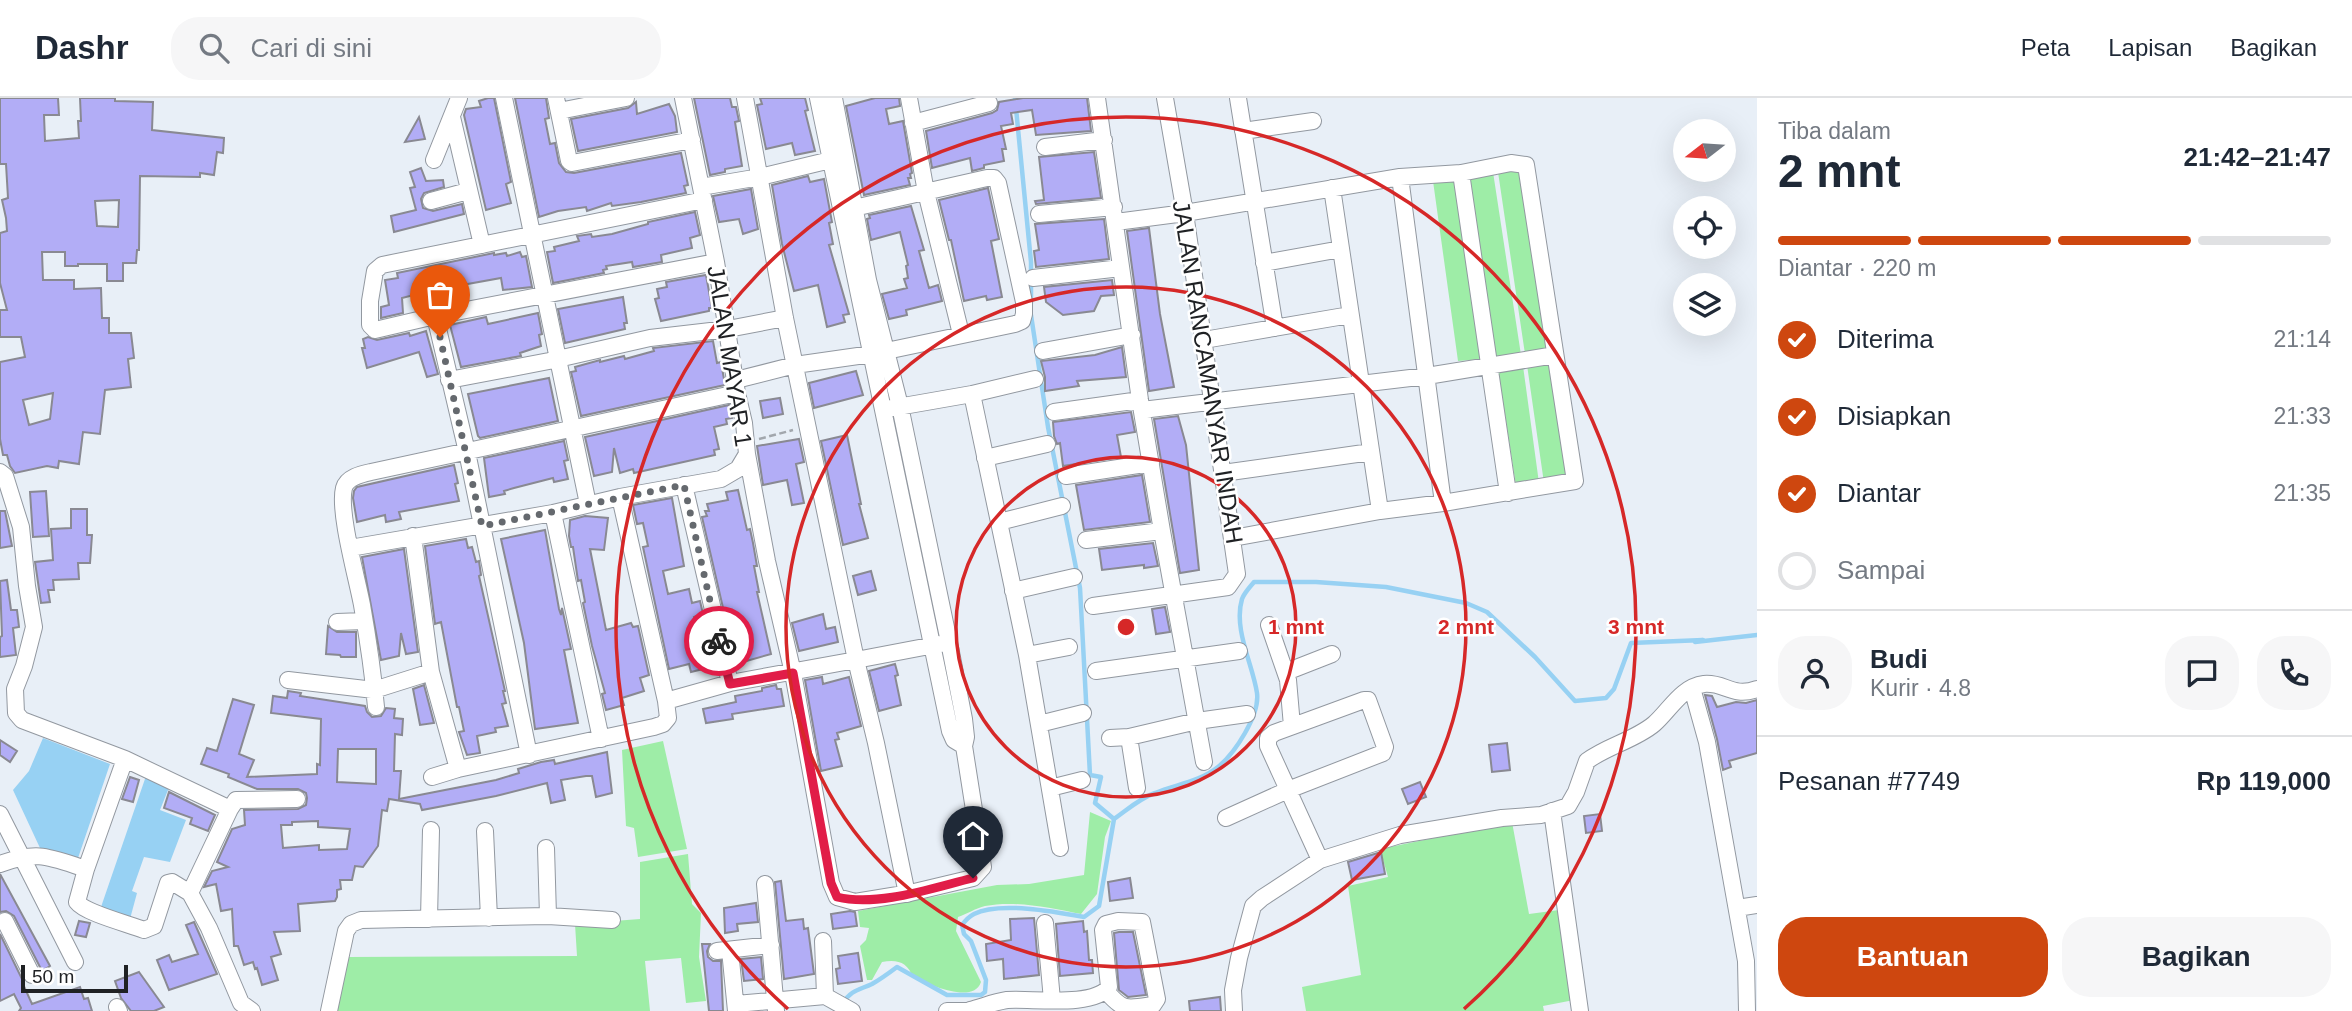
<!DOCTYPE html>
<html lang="id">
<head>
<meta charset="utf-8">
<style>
	body { margin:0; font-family:Helvetica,sans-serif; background:#f6f6f7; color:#1f2937; height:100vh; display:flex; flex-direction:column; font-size:26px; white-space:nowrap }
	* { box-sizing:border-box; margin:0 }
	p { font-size:23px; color:#747a83 }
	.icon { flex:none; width:38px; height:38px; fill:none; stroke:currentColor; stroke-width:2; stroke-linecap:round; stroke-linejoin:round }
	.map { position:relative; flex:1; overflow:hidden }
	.side { display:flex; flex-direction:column; background:#fff; width:595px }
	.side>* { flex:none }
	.needle { width:46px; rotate:253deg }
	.tools { position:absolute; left:1673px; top:21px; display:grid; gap:14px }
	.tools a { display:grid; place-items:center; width:63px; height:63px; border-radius:50%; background:#fff; box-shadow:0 7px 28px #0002; font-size:35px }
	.scale { position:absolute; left:21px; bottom:18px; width:107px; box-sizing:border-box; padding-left:7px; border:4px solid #1f2124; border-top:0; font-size:19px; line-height:24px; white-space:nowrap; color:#1f2124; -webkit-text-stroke:5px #fff; paint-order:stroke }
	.pin { position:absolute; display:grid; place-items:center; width:60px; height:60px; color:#fff; margin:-72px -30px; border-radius:50% 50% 50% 0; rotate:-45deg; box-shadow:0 0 7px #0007 }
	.pin .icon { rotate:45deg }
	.courier { position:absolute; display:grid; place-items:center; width:70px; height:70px; margin:-35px; border:5px solid #e11d48; border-radius:50%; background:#fff; color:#222; box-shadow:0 2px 9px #0007 }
	.summary em { font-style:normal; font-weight:600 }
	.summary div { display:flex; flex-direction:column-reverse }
	.summary { display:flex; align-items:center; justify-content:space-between; height:119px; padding:0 21px }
	h1 { font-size:46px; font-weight:600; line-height:52px }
	.bar { display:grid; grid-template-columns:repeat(4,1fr); gap:10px 7px; align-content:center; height:84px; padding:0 21px }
	.bar i { height:9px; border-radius:5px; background:#e0e1e3 }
	.bar .current { background:#ce470f }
	.bar p { grid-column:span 4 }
	.line { display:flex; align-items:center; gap:18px; padding:0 21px; border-top:2px solid #e0e1e3 }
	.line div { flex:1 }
	.round { display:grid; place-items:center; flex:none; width:74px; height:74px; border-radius:28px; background:#f6f6f7 }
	ol { padding:0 21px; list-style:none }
	li { display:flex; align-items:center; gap:21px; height:77px }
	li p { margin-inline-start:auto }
	li .icon { padding:7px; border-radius:50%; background:#ce470f; color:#fff; stroke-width:4 }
	li:last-child { color:#747a83 }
	li i { width:38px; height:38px; border:4px solid #e0e1e3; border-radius:50% }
	.action { display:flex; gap:14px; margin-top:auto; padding:14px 21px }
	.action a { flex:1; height:80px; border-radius:28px; background:#ce470f; color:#fff; font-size:28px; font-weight:600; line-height:80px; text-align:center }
	.action a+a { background:#f6f6f7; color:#1f2937 }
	header { display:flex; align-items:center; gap:42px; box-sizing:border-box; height:98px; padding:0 35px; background:#fff; border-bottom:2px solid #e0e1e3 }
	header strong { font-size:33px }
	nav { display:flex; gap:38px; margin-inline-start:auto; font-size:24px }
	.search { width:490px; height:63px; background:#f6f6f7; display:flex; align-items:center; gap:18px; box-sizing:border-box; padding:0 24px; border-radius:28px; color:#747a83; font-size:26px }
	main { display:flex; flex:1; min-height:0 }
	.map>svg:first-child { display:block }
	.green { fill:#9eeda7 }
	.water { fill:#97d1f3 }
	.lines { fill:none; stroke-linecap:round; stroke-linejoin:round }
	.stream { stroke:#97d1f3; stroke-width:4.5 }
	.building { fill:#b2adf6; stroke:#898992; stroke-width:2; fill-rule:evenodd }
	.minor-casing { stroke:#9298a0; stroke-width:18 }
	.path { stroke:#a2a7ad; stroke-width:2.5; stroke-dasharray:7 3.5; stroke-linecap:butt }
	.minor { stroke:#fff; stroke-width:16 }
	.done { stroke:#65696e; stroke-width:7; stroke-dasharray:0 12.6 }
	.route { stroke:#e11d48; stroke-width:9 }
	.ring { fill:none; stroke:#d62828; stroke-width:3.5 }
	.labels { text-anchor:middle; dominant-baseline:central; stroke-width:5; stroke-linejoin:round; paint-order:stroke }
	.street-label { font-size:24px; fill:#1f2124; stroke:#fff }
	.centre { fill:#d62828; stroke:#fff; stroke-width:3.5 }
	.ring-label { font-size:21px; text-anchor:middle; font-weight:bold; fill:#d62828; stroke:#fff; stroke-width:5; stroke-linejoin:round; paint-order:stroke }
</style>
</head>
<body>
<header>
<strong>Dashr</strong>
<div class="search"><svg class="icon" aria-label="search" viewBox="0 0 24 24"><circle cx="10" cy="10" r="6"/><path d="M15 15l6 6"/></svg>Cari di sini</div>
<nav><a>Peta</a><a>Lapisan</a><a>Bagikan</a></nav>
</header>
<main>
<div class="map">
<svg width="1757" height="913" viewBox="0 0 1757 913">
	<rect width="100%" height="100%" fill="#e8eff7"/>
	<path class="green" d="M1521 72 1550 252 1525 256 1498 74Z
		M1493 74 1521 257 1496 261 1469 78Z
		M1458 79 1483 261 1458 263 1433 83Z
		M1550 262 1568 381 1544 385 1527 267Z
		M1523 268 1539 385 1516 388 1498 271Z
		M663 643 687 751 638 759 634 730 626 728 622 652Z
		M1090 714 1111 723 1105 739 1097 796 1081 816C1050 810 1015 802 985 808 976 810 967 816 958 819L956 833 981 884C973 907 930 886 913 880 908 864 897 861 882 864L872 882H867L860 848 866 842 869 830 860 829 858 813 997 787 1029 786 1084 777Z
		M1512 724 1529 816 1559 812 1574 902 1543 908 1544 913H1306L1302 889 1361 877 1348 788 1388 779 1380 751Z
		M688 756 692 806 701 815 699 859 706 903 686 905 681 860 645 863 650 913H337L348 859 577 858 575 826 640 821V764Z"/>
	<path class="water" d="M43 640 110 666 77 763 40 750 13 692 29 673Z
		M146 678 170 687 160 712 186 722 170 764 144 759 132 793 137 795 130 821 101 809Z"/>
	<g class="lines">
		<path class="stream" d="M1015 0 1031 164V205
			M1031 217 1048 329 1080 490 1090 677 1101 679 1095 705 1114 721
			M843 905C851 892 859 892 872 886 881 881 889 875 897 869L947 897H981L985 894 986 882 971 843 964 836 962 827C965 823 970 818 974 816 999 803 1057 814 1084 819L1099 808 1114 721C1127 712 1140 700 1155 695 1177 686 1199 684 1218 669 1235 655 1260 617 1257 595 1253 567 1233 531 1242 501 1244 495 1250 489 1254 484H1316L1386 489 1466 505 1487 514 1535 559 1575 603 1606 600 1614 591 1631 545 1703 542 1695 544 1757 537"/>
	</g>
	<path class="building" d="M0 0H58L59 17H44L45 43 79 40 78 23H81L80 0H115V3L153 4 152 32 224 40 223 55 217 54 214 77 200 75V79L140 78 139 152H137L136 165H123V183H107V166H78V168H65V154H42L43 182H74V191L101 190 102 220H109V235H131L134 260 128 261 131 289 105 292 100 336 83 334 79 366 59 363 58 370 47 368 15 375 10 368 7 357H3L0 341V264L25 259 21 239H0V212H7L0 185V135L7 133 6 120 2 102 8 100 6 66H0ZM119 102 118 129 97 128 95 103ZM53 295 50 321 29 327 23 302Z
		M488 0H494L511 84 506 86 511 105 486 112 464 17 466 11 481 9 479 3Z
		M515 0H546L549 20 545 21 550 46 555 45 559 65 566 74 574 75 681 55 688 87 684 88 686 95 641 104 612 108 611 105 587 113 586 109 558 113 539 119Z
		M694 0H730L732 9H736L739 23 735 24 742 68 725 71V74L710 77Z
		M760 0H805L808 12 805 13 815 53 795 57 792 45 766 51 757 7 762 6Z
		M875 0H899L900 8 886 11 889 26 903 23 912 75 910 76 911 80H908L910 87 864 97 846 8Z
		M1023 0H1087L1091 33 1036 37 1032 12 1011 15 1013 26 1001 28 1006 51H1002L1004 63 984 67V70L972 73 970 60 932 70 926 33 992 15 997 12 999 4Z
		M636 4 637 16 669 6 675 18 677 34 578 53 571 21 628 10Z
		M419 19 425 41 405 44Z
		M1094 54 1101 100 1036 106 1035 103 1044 102 1039 59Z
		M421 70 426 83 443 82 444 89 424 95 421 101 423 110 433 113 462 106 464 116 394 134 391 118 416 112 410 90 415 89 410 74Z
		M808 78 810 84 824 81 832 124 829 125 833 146 829 147 849 216 843 217 845 224 827 229 818 187 794 193 782 146 772 87Z
		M988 90 999 141 991 143 1002 199 987 202 986 198 964 203 951 142H949L939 102Z
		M751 91 758 131 743 136 739 121 719 124 713 98Z
		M911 108 924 152 919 153 929 190 938 187 942 203 906 212 907 217 889 221 882 196 907 190 904 181 908 180 906 168 908 167 900 134 871 142 867 121 870 120 869 117Z
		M695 114 700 137 690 140 692 150 661 157 662 164 633 169 632 164 606 168 607 171 603 172 604 175 553 185 547 154 555 153 554 149 579 143 577 138 591 136 592 139 612 136 648 126V124Z
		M1104 121 1109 161 1036 169 1034 153 1039 152 1035 126Z
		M1149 130 1160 216 1174 289 1149 293 1127 133Z
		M520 154 522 159 526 158 532 189 503 192 501 180 429 193 402 200 403 215 381 220V209L389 207 385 182 398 180 397 175 494 155V157L506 155 507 158Z
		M706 177 712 210H709V213L661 223 655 201 659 200 657 191 667 189 666 184Z
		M1112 182 1114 197 1101 198 1094 213 1063 217 1046 204 1044 189Z
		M623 199 627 225H624L625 231 565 245 558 211Z
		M538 215 542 236 539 237 541 248 520 255 521 258 461 269 450 227 486 219 488 226Z
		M426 233 438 276 427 279 419 254 367 270 362 250H365L363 241 368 239 377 242 409 235 410 238Z
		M713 243 717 265 721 264 725 287 581 318 571 274 576 273 575 269 600 262V264L624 258 625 261 654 253 653 250Z
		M1122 249 1126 279 1077 283 1079 288 1045 293V279L1041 263 1095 257Z
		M856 273 863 297 814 310 809 285Z
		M549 280 558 323 480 340 478 338 468 296Z
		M780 300 783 316 763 320 760 303Z
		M729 307 732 320 726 321 727 326 714 329 719 351 714 352 715 357 634 375 633 371 620 375 614 350 612 374 594 378 585 339Z
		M1131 314 1135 334 1117 337 1121 359 1063 368 1060 345 1057 346 1054 338 1053 324Z
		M1178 318 1186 347 1199 472 1180 475 1154 321Z
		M847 337 861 406H859L868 440 843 447 821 343Z
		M799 341 804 364 796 366 804 405 792 407 787 382 763 387 757 348Z
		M564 343 568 362 564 363 568 381 554 384 553 380 514 390 504 393 505 396 489 399 484 360Z
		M454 367 458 385 455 386 459 403 399 414 401 421 386 424 385 417 357 424 353 400 354 393 357 389Z
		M1142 377 1150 424 1084 432 1076 387Z
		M738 392 747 432 750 431 753 445 757 468H754L759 494H757L771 556 736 566 702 419 707 418 705 413H709L707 406 728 402 726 394Z
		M46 393 49 438 33 439 30 394Z
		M672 400 684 468 663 473 668 496 689 491 692 505 700 503 703 516 694 519 701 551 711 549 714 564 706 566 707 570 691 574 689 566 669 571 643 449 648 448 643 425 637 426 633 407Z
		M71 411H87V437H92L90 465H78L79 481 53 482 54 492H48L50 504 41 505 35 464 53 462 51 431 71 430Z
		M0 413H5L12 448 0 450Z
		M585 418 608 420 604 452 590 451 606 532 631 525 633 529 638 528 649 577 640 580 644 593 622 600 624 607 606 612 602 596 605 595 592 548 583 505 585 504 581 482 578 483 573 449H571L569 438 570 422Z
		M545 432 559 511 561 517 562 510 571 551 564 552 578 625 535 631 524 545 501 441Z
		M466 441 468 450 472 449 476 464 479 463 481 477 479 478 505 593H503L506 605 502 606 508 628 495 630 496 634 477 638 480 655 467 657 459 634 464 633 459 609H457L441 524 435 526 425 448Z
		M1153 445 1158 468 1144 470V467L1102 472 1099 451Z
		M404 451 418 554 406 556 401 535 399 558 381 562 362 459Z
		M871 473 876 492 858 497 853 478Z
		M7 482 11 512H17L19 529 13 530 16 557 0 559V539L2 538 0 483Z
		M1165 509 1170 534 1156 536 1152 511Z
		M823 516 826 531 835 529 838 544 799 553 792 525Z
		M328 528 337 534H356V559H341L340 557 326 556Z
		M895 566 898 577 895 578 901 607 879 613 869 573Z
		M822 579 823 586 849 579 861 628 837 635 839 641 835 642 842 668 821 673 805 582Z
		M424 587 434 625 420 627 413 591Z
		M776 587 777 591H781L784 608 732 616 733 621 706 625 703 611 736 604 735 598 762 593V590Z
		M288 593 301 595 300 598 365 608 367 614 372 619 381 618 386 610 395 611 394 620 403 621 402 637 395 636 394 673H401L399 701 496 682 519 675 518 671 541 664 554 662 555 666 607 654 612 695 596 699 592 678H586L561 682 565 702 551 705 547 685 496 698 422 712 420 706 389 701 387 713 382 712 378 748 363 769 355 768 352 782H340L341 791 337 792V799L335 803 298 806 300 833 274 834 281 856 271 859 278 882 262 887 257 870 255 871 253 864 244 867 238 848H234L232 811 221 813 216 786 204 789 212 773 228 769 217 764 232 731 245 727 244 712 298 711 306 707 307 700 306 695 298 691H257L228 679 229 676 201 666 207 650 217 653 233 601 254 607 239 656 254 662 247 679 317 676V666L320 667 321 621 271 615 273 598 287 600ZM338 651H376V686L337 684ZM318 723V729L350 731 347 751 319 752V747L283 750 281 727H292V724Z
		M1705 597 1712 598 1717 609 1736 604 1746 605 1757 602V655L1729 663 1731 669 1723 672 1717 641Z
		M0 642 17 653 10 664 0 657Z
		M1507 645 1510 672 1492 674 1489 647Z
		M130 679 139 682 133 704 122 701Z
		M1420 684 1426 699 1408 706 1402 691Z
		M169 694 215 717 208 733 190 726 192 720 164 710Z
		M1600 716 1602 733 1586 735 1584 718Z
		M1381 754 1385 776 1352 782 1348 764Z
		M0 776 50 868 42 873 14 818 6 813 0 814Z
		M1130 780 1133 800 1110 803 1108 784Z
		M781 783 786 823 803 821 804 831 808 830 814 876 784 881 775 784Z
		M756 805 758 824 737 826 738 833 725 835 724 810Z
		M850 813 855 814 857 828 833 831 831 816Z
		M1034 820 1039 877 1004 881 1003 861 987 863 986 846 1011 842 1010 821Z
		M79 823 90 825 86 839 75 837Z
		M1083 823 1084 834 1087 833 1089 862H1092L1093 875 1060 878 1056 826Z
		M194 824 217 876 169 892 157 862 169 857 172 864 198 856 186 827Z
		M1119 834H1133L1146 897 1128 899 1119 892 1114 835Z
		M0 836 23 883 22 884 32 906 80 889 84 901 88 900 92 913H19L21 910 14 896 0 903Z
		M702 846H710L707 853 708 859 713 863H721L723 913H709Z
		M858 855 862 883 838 886 836 871 840 870 838 858Z
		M761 859 763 881 744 883 741 861Z
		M139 874 164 909 154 913H131L121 900 115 883Z
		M1220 899 1221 913H1190L1189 903Z"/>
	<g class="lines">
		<defs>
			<path id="minor" d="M504 0 588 406
				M556 0 569 63 572 65 692 42
				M745 0 785 220 856 562 940 546
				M818 0 950 633 954 642 964 648 966 639 964 621 949 544 900 308 868 182 834 0
				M909 0 926 94 961 236
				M1097 0 1140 302 1162 433 1204 664
				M1238 0 1275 230
				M559 13 626 0
				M452 19 482 147
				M913 25 989 5
				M1243 33 1313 23
				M1045 49 1104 42
				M434 62 459 0
				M1461 75 1508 395
				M1400 79 1443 405
				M701 89 760 79 839 60
				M1332 90 1380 413
				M704 102 382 167 375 173 370 203V227L375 232 435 218 716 164
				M431 103 468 93
				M1039 116 1114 109
				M1116 124 1185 115 1400 79 1461 75 1511 65 1526 67 1575 383 1443 405 1380 413 1233 440
				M1264 165 1341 151
				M1033 180 1121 170
				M435 218 467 354 529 657
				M1204 242 1350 217
				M1043 253 1132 237
				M449 282 549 263 650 240 728 231 785 220
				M736 282 795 267 872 256 1015 226 1022 223 1024 216V204L998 85 994 80H987L845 112
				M972 296 1027 557 1060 750
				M892 310 972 296 1035 281
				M1142 312 1427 278 1555 257
				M1054 314 1140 302
				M747 356 767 463 793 575 831 785 837 799 855 804 910 795 973 780 983 769 964 648
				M985 360 1047 346
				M0 374 5 378 21 429 27 488 34 529 24 568 15 591 16 615 22 622 125 661 230 711
				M1223 375 1371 354
				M1066 378 1151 365
				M684 387 730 585
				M620 399 666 603
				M553 415 601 641
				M999 424 1062 408
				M413 438 431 574 458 671
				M1086 442 1162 433
				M350 450 553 415 620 399 721 381 738 371 747 356 744 325 737 295 716 164 683 0
				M1013 493 1074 479
				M1093 508 1228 489 1237 476 1185 115 1165 0
				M337 524 364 523
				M1269 527 1288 582 1292 628
				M1027 557 1069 549
				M1096 573 1239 553
				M1286 574 1332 556
				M288 582 374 592 431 574
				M1692 590 1707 644 1746 863 1747 913
				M376 609C373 575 368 541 362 507 357 480 338 413 344 390 347 379 362 376 371 374L737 295
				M1039 626 1083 615
				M1129 639 1137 690
				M1110 640 1129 639 1197 623 1247 616
				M125 661 86 771 77 804C85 815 129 826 144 832L154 828 168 785 172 784 190 795
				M432 679 458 671 654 629 663 626 668 620 666 603 730 585 856 562 876 645 907 796
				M1050 690 1082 682
				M1552 713 1580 913
				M0 716 75 864
				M1226 720 1288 692 1383 655 1385 649 1368 602H1364L1274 635 1268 640V648L1320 762
				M485 733 489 820
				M546 750 548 818
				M0 766C38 752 49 759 86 771
				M765 786 776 913
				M1737 810 1757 807
				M429 821 431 732
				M5 823 32 877
				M1045 825 1052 902
				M823 843 825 898
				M730 852 736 913
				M717 853 771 847
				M736 906 825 898 852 913
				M117 909 119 913
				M970 912C982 909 994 904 1007 902 1031 900 1093 910 1109 889L1103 832 1106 826 1118 823 1142 824 1157 901 1153 907C1126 911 1123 913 1106 893
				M252 913 241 905 209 830 190 795 230 711 236 702 297 701
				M329 913 346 833 351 826 361 822 548 818 612 822
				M947 913H970
				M1234 913 1233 892 1239 860 1253 808 1262 800 1320 762 1400 737 1502 720 1541 717 1568 708 1576 694 1587 663C1607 648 1635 642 1654 626 1670 612 1681 589 1704 586 1725 584 1732 600 1757 591"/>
		</defs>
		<use href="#minor" class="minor-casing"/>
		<path class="path" d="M759 341 793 332"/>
		<use href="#minor" class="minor"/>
	</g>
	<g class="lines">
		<path class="done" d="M440 239 482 428 684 387 719 543"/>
		<path class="route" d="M719 543 730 586 793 575 831 785 837 799C878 809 932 790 973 780"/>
	</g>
	<g class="ring">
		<circle cx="1126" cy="529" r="170"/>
		<circle cx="1126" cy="529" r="340"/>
		<path d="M788 911A510 510 0 1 1 1464 911"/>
	</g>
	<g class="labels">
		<g class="street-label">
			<text transform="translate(730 258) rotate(81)">JALAN MAYAR 1</text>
			<text transform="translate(1208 274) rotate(81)">JALAN RANCAMANYAR INDAH</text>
		</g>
	</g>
	<circle cx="1126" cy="529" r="10" class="centre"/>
	<g class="ring-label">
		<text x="1296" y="536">1 mnt</text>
		<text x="1466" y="536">2 mnt</text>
		<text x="1636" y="536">3 mnt</text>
	</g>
</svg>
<div class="tools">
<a><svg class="needle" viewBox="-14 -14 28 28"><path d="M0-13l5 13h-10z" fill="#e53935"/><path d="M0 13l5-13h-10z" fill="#747a83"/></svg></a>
<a><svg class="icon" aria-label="locate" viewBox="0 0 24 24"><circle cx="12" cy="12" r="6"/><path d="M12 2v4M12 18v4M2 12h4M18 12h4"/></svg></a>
<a><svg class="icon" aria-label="layers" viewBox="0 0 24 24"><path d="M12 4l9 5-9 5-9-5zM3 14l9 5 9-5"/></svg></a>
</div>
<div class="scale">50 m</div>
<div class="pin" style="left:440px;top:239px;background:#ea580c"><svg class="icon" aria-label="bag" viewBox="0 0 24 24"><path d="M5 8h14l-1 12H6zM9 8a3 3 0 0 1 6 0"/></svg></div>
<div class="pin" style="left:973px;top:780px;background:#1f2937"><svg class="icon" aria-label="home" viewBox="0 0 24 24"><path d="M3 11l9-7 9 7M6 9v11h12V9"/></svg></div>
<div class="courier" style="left:719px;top:543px"><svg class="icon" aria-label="bike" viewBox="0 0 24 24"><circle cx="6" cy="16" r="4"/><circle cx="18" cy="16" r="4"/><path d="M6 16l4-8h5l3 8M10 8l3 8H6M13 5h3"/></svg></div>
</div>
<section class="side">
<div class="summary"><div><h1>2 mnt</h1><p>Tiba dalam</p></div><em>21:42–21:47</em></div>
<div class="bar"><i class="current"></i><i class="current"></i><i class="current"></i><i></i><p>Diantar · 220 m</p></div>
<ol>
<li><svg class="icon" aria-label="check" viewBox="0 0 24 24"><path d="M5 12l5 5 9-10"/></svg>Diterima<p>21:14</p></li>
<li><svg class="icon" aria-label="check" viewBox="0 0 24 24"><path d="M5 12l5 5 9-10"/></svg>Disiapkan<p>21:33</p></li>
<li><svg class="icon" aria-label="check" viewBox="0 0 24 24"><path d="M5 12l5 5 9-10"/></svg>Diantar<p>21:35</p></li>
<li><i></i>Sampai</li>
</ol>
<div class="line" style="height:126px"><a class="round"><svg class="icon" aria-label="person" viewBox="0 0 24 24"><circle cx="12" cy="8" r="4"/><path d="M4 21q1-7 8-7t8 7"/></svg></a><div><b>Budi</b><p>Kurir · 4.8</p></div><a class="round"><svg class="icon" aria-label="chat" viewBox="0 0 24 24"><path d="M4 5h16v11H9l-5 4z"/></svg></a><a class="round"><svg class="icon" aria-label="phone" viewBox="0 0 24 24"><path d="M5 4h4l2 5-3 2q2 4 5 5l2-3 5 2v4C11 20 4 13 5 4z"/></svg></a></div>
<div class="line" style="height:91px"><div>Pesanan #7749</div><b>Rp 119,000</b></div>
<div class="action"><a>Bantuan</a><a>Bagikan</a></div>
</section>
</main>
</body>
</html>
